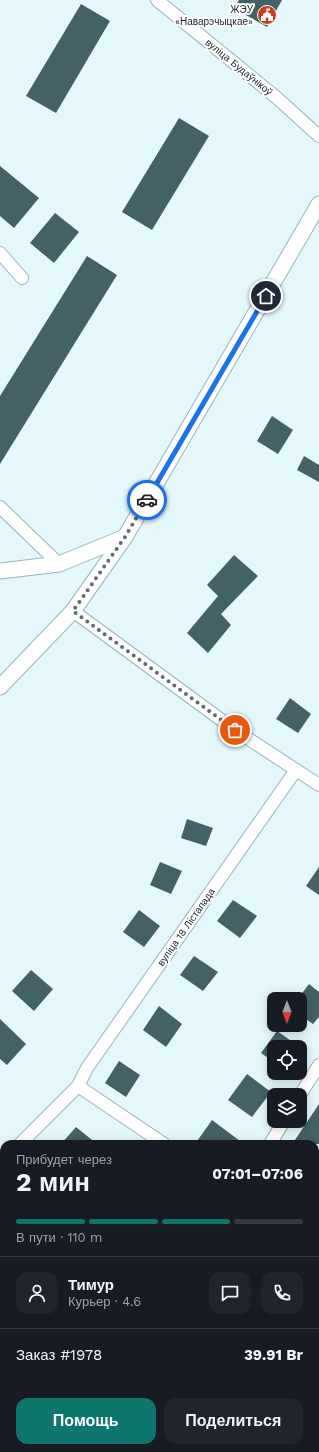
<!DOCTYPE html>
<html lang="ru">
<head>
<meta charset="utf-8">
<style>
	body { margin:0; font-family:"Work Sans",sans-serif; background:#20242c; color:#f1f3f6; height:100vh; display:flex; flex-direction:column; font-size:15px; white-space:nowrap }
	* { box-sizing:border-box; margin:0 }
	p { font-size:13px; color:#9ea1a6 }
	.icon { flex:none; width:22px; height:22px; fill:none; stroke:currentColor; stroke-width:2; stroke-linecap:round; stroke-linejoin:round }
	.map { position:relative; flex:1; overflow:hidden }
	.details { position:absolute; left:0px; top:1140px; width:319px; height:312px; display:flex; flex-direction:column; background:#171b24; border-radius:12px 12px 0 0; box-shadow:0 2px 10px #0003 }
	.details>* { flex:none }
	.needle { width:26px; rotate:180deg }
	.controls { position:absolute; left:267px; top:992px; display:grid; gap:8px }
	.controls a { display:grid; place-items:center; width:40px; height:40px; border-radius:8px; background:#171b24; box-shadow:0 2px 10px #0003; font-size:20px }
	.pin { position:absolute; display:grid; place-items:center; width:34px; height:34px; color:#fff; margin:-17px; border:2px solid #fff; border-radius:50%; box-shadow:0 1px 4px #0007 }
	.courier { position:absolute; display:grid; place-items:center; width:40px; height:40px; margin:-20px; border:3px solid #1a73e8; border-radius:50%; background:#fff; color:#222; box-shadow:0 1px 5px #0007 }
	.headline em { font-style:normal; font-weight:700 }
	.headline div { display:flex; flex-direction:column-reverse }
	.headline { display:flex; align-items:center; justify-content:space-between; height:68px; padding:0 16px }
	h1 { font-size:26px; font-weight:700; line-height:30px }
	.bar { display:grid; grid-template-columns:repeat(4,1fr); gap:6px 4px; align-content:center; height:48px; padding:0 16px }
	.bar i { height:5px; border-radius:3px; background:#363941 }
	.bar .selected { background:#0f766e }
	.bar p { grid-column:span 4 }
	.line { display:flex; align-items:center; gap:10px; padding:0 16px; border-top:1px solid #363941 }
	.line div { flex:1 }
	.round { display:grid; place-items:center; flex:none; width:42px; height:42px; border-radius:12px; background:#20242c }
	.primary-button { display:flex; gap:8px; margin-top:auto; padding:8px 16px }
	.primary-button a { flex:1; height:46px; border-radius:12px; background:#0f766e; color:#fff; font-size:16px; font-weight:700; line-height:46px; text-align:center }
	.primary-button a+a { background:#20242c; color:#f1f3f6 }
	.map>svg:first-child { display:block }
	.building { fill:#446168 }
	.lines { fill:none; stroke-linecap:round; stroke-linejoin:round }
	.minor-casing { stroke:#96b5bd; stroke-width:14 }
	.tertiary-casing { stroke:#96b5bd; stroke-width:17 }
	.minor { stroke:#fff; stroke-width:12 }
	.tertiary { stroke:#fff; stroke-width:15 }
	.done { stroke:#5e6d70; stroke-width:4; stroke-dasharray:0 7.2 }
	.route { stroke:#1a73e8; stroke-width:5 }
	.labels { text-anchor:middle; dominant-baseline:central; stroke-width:4; stroke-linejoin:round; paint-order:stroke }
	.poi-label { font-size:10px; fill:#162225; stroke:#fff; text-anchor:end }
	.street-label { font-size:10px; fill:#162225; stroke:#fff }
</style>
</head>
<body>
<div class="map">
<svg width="319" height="1452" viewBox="0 0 319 1452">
	<rect width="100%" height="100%" fill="#e4f8fc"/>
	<path class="building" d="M239 0H282L267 27 234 8Z
		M81 4 110 21 56 113 26 96Z
		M179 118 209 136 152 230 122 212Z
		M0 166 39 198 14 228 0 216Z
		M55 213 79 232 54 263 30 243Z
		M87 256 117 275 0 464V396Z
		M272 416 293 430 278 454 257 441Z
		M304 456 319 465V482L297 470Z
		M234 555 258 576 221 614 231 625 208 653 187 633 218 596 207 585Z
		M290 698 311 714 298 733 276 719Z
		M187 819 213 828 206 846 181 838Z
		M160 862 182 871 171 894 150 885Z
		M319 867V895L306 886Z
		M233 900 257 916 240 938 217 921Z
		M139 910 160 926 144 947 123 932Z
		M194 956 218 972 203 991 180 975Z
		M31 970 53 989 34 1011 12 991Z
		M309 984 319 992V1017L313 1024 300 1015V996Z
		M159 1006 182 1024 166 1047 143 1030Z
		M0 1019 26 1044 7 1065 0 1059Z
		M277 1031 300 1047H274V1062L261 1053Z
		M119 1061 140 1075 126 1097 105 1083Z
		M247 1074 271 1092 252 1117 228 1100Z
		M319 1104V1144H301L295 1140Z
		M212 1120 244 1144H195Z
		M76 1127 97 1144H61Z"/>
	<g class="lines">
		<defs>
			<path id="minor" d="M157 0 277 98 319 136
				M0 253 22 278
				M0 507 59 564
				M73 611 235 730 319 785
				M78 1086 164 1144
				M300 1095 319 1065
				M20 1144 78 1086 87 1068 296 770
				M270 1144 284 1121
				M0 1164 4 1160
				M0 1194 4 1198
				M315 1252 319 1255
				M315 1324 319 1322
				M0 1434 4 1436"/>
			<path id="tertiary" d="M0 571 59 564 125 537
				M0 687 73 611 125 537 319 204"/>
		</defs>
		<use href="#minor" class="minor-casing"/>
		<use href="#tertiary" class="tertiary-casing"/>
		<use href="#minor" class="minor"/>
		<use href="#tertiary" class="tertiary"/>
	</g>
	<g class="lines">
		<path class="done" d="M147 500 125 537 73 611 235 730"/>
		<path class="route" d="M147 500 266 296"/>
	</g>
	<defs>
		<symbol id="civic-disc" viewBox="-11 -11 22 22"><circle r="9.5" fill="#c93e21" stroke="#fff"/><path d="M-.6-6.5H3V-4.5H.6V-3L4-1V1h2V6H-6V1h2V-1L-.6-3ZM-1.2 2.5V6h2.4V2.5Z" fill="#fff"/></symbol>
	</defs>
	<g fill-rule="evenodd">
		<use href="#civic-disc" x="256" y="4" width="22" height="22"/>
	</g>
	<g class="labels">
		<g class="poi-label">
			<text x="253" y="9">ЖЭУ<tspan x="253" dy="12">«Наварэчыцкае»</tspan></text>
		</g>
		<g class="street-label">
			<text transform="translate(239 67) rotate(39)">вуліца Будаўнікоў</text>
			<text transform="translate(186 927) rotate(-55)">вуліца 18 Лістапада</text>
		</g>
	</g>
</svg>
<div class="controls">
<a><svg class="needle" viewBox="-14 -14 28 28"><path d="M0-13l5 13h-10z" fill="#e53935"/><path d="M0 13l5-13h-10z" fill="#9ea1a6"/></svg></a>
<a><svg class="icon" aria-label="locate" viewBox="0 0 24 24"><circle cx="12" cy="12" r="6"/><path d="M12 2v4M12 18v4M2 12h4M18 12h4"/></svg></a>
<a><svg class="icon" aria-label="layers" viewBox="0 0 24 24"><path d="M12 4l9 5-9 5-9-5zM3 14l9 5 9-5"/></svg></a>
</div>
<div class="pin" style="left:235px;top:730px;background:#ea580c"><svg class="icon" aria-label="bag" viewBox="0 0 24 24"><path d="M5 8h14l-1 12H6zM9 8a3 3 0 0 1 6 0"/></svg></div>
<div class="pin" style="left:266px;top:296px;background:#1f2937"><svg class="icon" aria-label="home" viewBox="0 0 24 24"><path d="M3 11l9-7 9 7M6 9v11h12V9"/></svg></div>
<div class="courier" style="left:147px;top:500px"><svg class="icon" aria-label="car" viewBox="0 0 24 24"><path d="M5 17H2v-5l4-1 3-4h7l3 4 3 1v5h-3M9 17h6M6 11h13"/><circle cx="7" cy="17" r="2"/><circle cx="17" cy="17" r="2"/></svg></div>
<section class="details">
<div class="headline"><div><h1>2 мин</h1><p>Прибудет через</p></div><em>07:01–07:06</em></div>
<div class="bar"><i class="selected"></i><i class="selected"></i><i class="selected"></i><i></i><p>В пути · 110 m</p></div>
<div class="line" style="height:72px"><a class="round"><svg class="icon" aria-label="person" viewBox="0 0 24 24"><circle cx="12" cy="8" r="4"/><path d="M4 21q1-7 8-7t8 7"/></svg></a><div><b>Тимур</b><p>Курьер · 4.6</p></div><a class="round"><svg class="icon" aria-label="chat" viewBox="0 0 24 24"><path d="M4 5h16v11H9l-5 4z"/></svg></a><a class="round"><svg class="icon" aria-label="phone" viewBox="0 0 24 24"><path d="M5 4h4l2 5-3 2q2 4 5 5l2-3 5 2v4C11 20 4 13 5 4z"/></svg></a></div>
<div class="line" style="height:52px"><div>Заказ #1978</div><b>39.91 Br</b></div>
<div class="primary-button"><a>Помощь</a><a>Поделиться</a></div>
</section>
</div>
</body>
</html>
